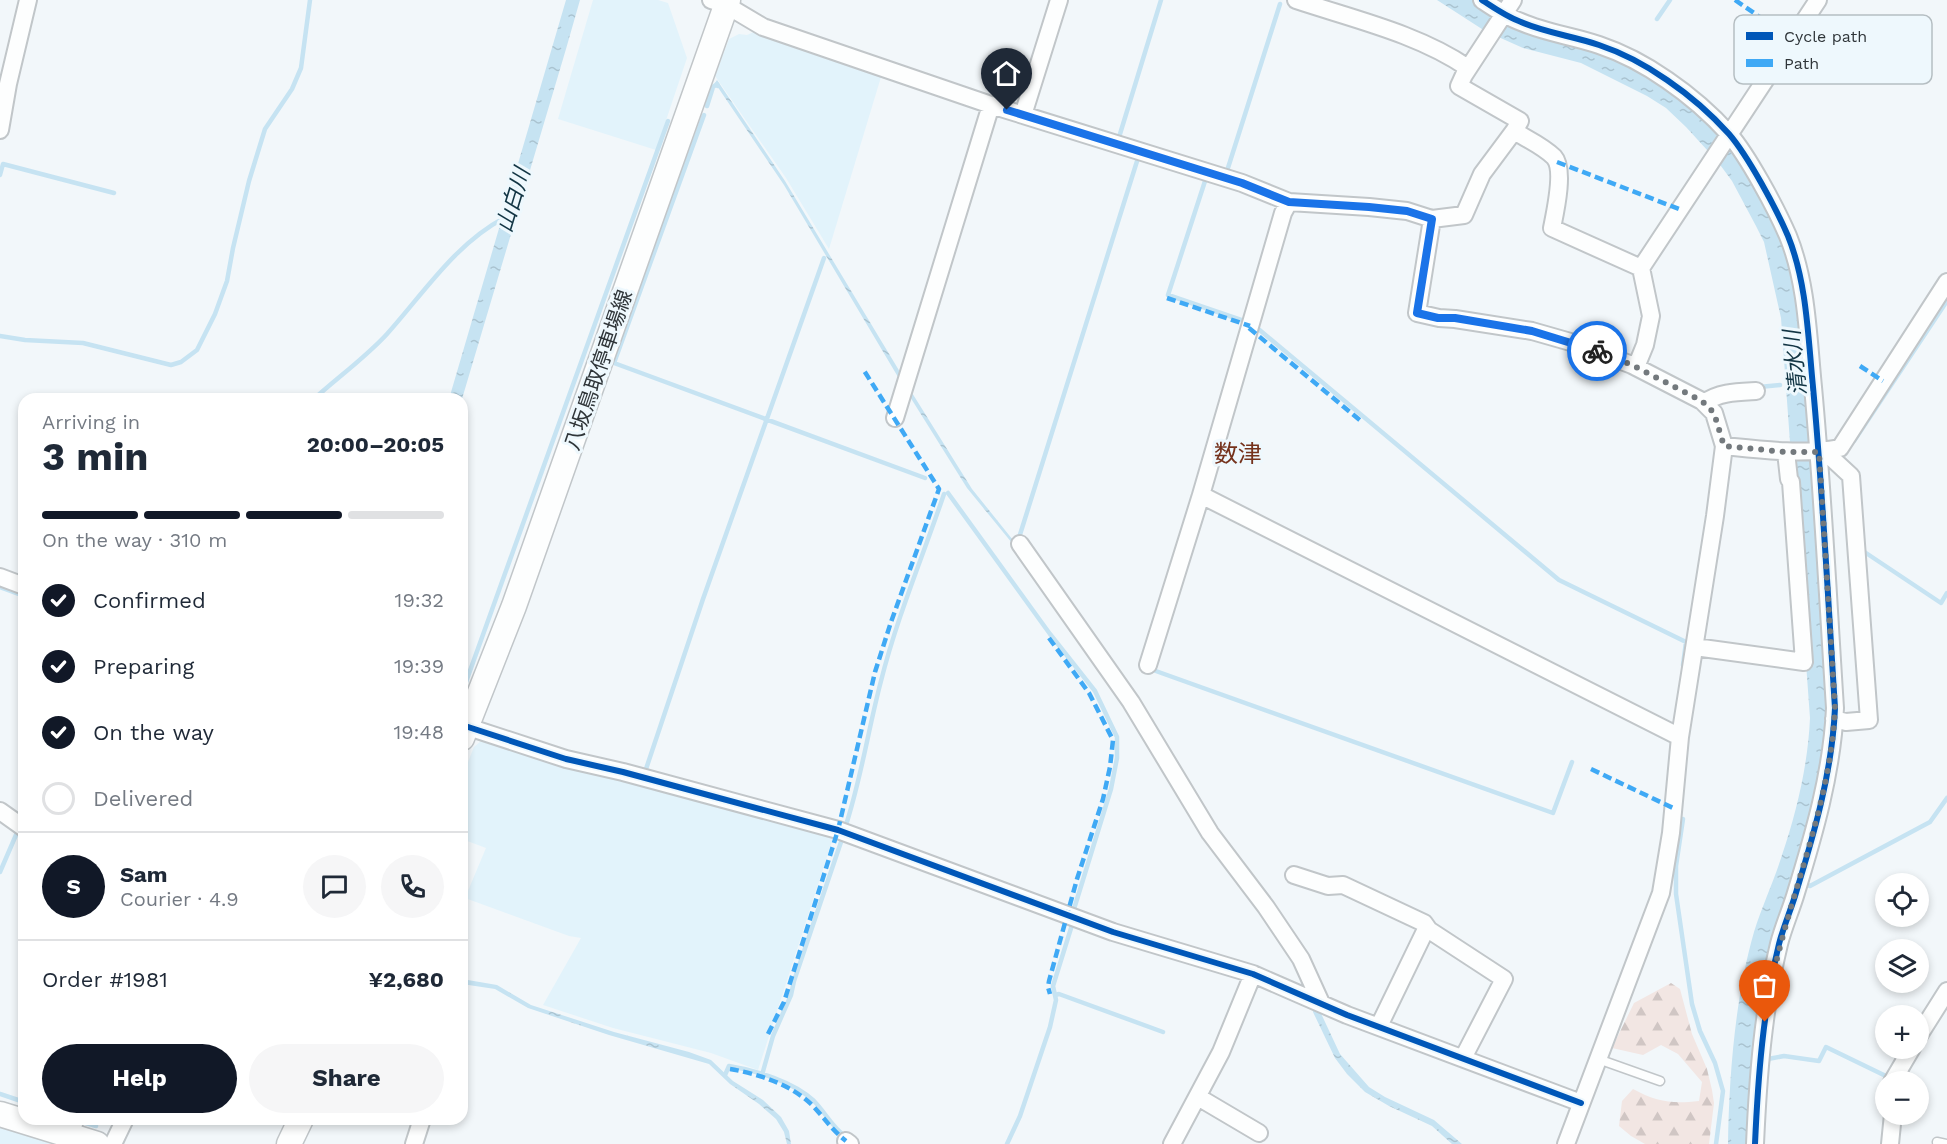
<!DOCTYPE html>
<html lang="en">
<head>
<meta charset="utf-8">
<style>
	body { margin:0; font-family:"Work Sans","Noto Sans JP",sans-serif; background:#f6f6f7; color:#1f2937; height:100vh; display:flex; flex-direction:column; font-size:22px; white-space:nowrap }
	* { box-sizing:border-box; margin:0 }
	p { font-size:20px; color:#747a83 }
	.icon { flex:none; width:33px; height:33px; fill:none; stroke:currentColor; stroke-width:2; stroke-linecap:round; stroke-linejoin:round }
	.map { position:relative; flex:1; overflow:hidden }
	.details { position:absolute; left:18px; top:393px; width:450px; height:732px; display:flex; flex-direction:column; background:#fff; border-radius:18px; box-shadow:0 3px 9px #0003 }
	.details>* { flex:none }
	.buttons { position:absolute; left:1875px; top:873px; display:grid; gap:12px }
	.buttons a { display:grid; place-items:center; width:54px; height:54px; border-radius:50%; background:#fff; box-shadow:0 3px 9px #0003; font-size:30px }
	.pin { position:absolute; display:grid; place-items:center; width:51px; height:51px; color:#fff; margin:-62px -26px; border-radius:50% 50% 50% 0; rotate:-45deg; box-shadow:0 0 6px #0007 }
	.pin .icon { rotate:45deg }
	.courier { position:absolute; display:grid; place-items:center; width:60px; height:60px; margin:-30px; border:4px solid #1a73e8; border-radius:50%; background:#fff; color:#222; box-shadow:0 2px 8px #0007 }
	.summary em { font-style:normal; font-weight:700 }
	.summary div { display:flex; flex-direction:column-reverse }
	.summary { display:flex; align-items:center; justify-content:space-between; height:102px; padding:0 24px }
	h1 { font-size:39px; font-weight:700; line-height:45px }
	.bar { display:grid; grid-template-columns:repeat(4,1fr); gap:9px 6px; align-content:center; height:72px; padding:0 24px }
	.bar i { height:8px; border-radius:4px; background:#e0e1e3 }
	.bar .current { background:#111827 }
	.bar p { grid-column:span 4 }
	.line { display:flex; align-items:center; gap:15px; padding:0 24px; border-top:2px solid #e0e1e3 }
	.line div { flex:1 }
	.round { display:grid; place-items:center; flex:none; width:63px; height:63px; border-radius:32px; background:#f6f6f7 }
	ol { padding:0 24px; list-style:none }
	li { display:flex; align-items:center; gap:18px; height:66px }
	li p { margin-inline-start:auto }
	li .icon { padding:6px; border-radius:50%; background:#111827; color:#fff; stroke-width:4 }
	li:last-child { color:#747a83 }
	li i { width:33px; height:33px; border:3px solid #e0e1e3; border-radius:50% }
	.cta { display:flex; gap:12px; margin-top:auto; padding:12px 24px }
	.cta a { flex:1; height:69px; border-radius:36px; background:#111827; color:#fff; font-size:24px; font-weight:700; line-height:69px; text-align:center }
	.cta a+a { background:#f6f6f7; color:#1f2937 }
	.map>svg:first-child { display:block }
	.built { fill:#e2f3fb }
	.forest { fill:url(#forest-firs) }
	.water { fill:url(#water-ripples) }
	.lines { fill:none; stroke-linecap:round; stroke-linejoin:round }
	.stream { stroke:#c6e3f2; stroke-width:4.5 }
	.lane-casing { stroke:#c1c6c9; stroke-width:11 }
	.street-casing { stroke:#c1c6c9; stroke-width:20 }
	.secondary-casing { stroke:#c1c6c9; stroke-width:27 }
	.lane { stroke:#fdfefe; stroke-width:8 }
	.street { stroke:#fdfefe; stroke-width:16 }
	.secondary { stroke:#fdfefe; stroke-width:24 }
	.quiet { stroke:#3fa9f5; stroke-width:4.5; stroke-dasharray:9 4.5; stroke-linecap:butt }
	.cycleway-casing { stroke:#eef8fd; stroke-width:10 }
	.cycleway { stroke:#0057b8; stroke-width:6 }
	.done { stroke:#73797d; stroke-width:6; stroke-dasharray:0 10.8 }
	.route { stroke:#1a73e8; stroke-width:8 }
	.labels { text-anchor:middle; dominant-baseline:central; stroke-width:6; stroke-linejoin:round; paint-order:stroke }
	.street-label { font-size:21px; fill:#2f3539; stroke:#eef8fd }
	.water-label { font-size:22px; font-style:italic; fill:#123544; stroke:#eef8fd }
	.quarter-label { font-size:24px; fill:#75321c; stroke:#eef8fd }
	.key { fill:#eef8fd; stroke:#b5bec2; stroke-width:1.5 }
	.key-label { font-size:16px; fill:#2f3539 }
</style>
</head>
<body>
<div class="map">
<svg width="1947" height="1144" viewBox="0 0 1947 1144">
	<defs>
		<pattern id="forest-firs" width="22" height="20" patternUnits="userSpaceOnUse" patternTransform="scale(1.5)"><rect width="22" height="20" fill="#f2e6e3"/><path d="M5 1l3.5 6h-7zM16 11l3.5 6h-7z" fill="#d0c6c4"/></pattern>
		<pattern id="water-ripples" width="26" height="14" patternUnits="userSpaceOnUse" patternTransform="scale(1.5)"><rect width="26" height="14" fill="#c6e3f2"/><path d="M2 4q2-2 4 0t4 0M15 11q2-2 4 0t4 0" fill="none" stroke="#aac3d0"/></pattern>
	</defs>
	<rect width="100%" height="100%" fill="#f2f7fa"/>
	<path class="built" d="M593 0H658L668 3 687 58 656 150 558 119Z
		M758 30 881 77 829 249 786 178 715 76 729 39 739 34 747 35Z
		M487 736 835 832 758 1070 711 1053 613 1028 543 1005 581 938 569 936 465 898 486 848 462 839V777L474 747Z
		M0 1125 51 1144H0Z"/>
	<path class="forest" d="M1671 983 1680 989 1692 1034 1707 1069 1712 1090 1714 1103 1709 1144H1645L1631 1136 1619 1126 1622 1101 1633 1089C1657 1102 1672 1104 1699 1101L1702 1082 1678 1054 1661 1045 1643 1055 1612 1048 1634 1003Z"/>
	<path class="water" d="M566 0H580L566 49 462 399H449Z
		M1437 0H1472L1479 5 1610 54 1685 100 1728 143 1780 228 1797 281 1827 666 1826 764 1782 917 1752 1144H1728C1729 1076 1735 998 1754 932 1762 906 1774 881 1782 855 1797 811 1808 764 1810 718L1781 318 1764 242 1756 226 1732 181 1718 162 1686 127 1666 108 1647 96 1581 63 1523 48 1485 31Z
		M717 80 785 181 903 377 901 382 784 185 715 83Z
		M909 388 972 489 1025 555 1052 596 1122 694 1208 836C1227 857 1242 879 1258 902 1282 935 1303 967 1319 1005L1318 1007 1340 1054 1369 1087 1385 1097 1434 1120 1462 1144H1452L1432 1126 1389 1106 1365 1092 1347 1074 1335 1058 1313 1012 1310 992 1295 962 1264 915 1205 838 1112 686 1080 644 1012 543 967 488 907 392Z
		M462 979 497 985 531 1005 614 1032 689 1052 711 1060 733 1081 763 1100 781 1117 789 1131 791 1144H787L784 1132 776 1119 759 1104 730 1084 709 1064 609 1035 528 1008 495 989 462 984Z"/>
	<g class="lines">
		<path class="stream" d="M1657 19 1670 0
			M707 106 713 87 717 84 718 86
			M704 115 614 363 925 478
			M1120 134 1161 0
			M1224 170 1227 171 1280 4
			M0 175 3 164 114 193
			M1206 178 1168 295 1247 322
			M1256 329V327L1559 580 1686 642 1683 665
			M0 336 25 340 83 343 171 365 181 362 197 350 215 314 227 281 233 248 249 181 265 129 292 89 301 68 310 0
			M1759 387 1780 385
			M314 399C337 378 366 357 387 334 423 294 455 244 504 218
			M1854 441 1947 301
			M948 493 1050 634 1095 691 1117 737V758L1111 789 1074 909
			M1018 541 1138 158
			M1863 551 1941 603 1947 593
			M0 587 24 596
			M1154 667 1153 670 1553 813 1572 762
			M462 693 668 121
			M645 772 703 599 824 258
			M21 819 24 804
			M1683 819 1676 866V894L1692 1004 1700 1031 1715 1063 1723 1091 1716 1144
			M845 828C861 780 868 730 881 681 897 617 923 556 944 494
			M0 872 19 828
			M1801 883 1810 886 1930 822 1947 798
			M1055 995 1059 994 1163 1032
			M1768 1062V1059L1784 1056 1819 1061 1826 1047 1890 1078
			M725 1075 729 1066C755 1070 794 1082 814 1101 825 1112 832 1127 845 1136
			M762 1075 773 1036 791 995 794 981 842 839
			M0 1094 24 1102
			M72 1119 75 1120
			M86 1123 96 1126
			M1007 1144 1020 1116 1050 1027 1056 1000 1053 986 1072 925"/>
		<defs>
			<path id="lane" d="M1598 1059 1660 1081
				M74 1135 80 1119
				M1937 1142 1947 1144"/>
			<path id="street" d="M711 0 726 5 763 27 991 105 1242 183 1289 202 1369 207 1407 211 1432 219 1464 215 1482 174 1514 131C1527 139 1543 146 1554 157 1565 169 1555 213 1552 228L1641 268
				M1296 0C1353 19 1419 34 1468 68
				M1482 0C1494 8 1507 17 1521 22 1546 33 1573 36 1599 45 1623 53 1647 66 1667 80 1689 95 1711 114 1729 134 1748 156 1776 208 1788 236 1807 283 1808 337 1813 387 1823 494 1828 601 1835 708 1832 773 1814 834 1795 896 1790 912 1783 928 1779 944 1763 1010 1758 1077 1755 1144
				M1513 0 1464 75 1459 86 1520 121 1514 131
				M1023 115 1059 0
				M0 130 8 84 28 0
				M1432 219 1417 313 1439 318 1455 319 1532 331 1574 343 1632 365 1702 401 1714 413 1724 446 1715 516 1680 737 1671 833 1661 893 1566 1144
				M1636 367 1645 345 1651 316 1641 268 1818 0
				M1704 403C1719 392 1738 392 1756 391
				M895 418 991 105
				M1724 446C1763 450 1801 455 1840 448L1947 282
				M1824 451 1851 476 1869 720 1846 722 1834 719
				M1201 495 1680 737
				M1020 544 1131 702 1210 833 1266 907 1301 959 1321 1003
				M0 577 24 586
				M1695 647 1804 662 1791 482 1789 479 1786 452
				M1148 665 1201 495 1283 213 1289 202
				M462 725 566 759 623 772 838 830 1113 932 1253 974 1347 1015 1581 1103
				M0 811 24 828
				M1294 875 1328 886 1343 885 1424 923 1429 930 1504 979 1463 1058
				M1379 1026 1427 927
				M1918 1037 1947 991
				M1892 1082 1912 1048
				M1198 1097 1259 1133
				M846 1141 850 1144
				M113 1144 125 1119
				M414 1144 422 1119
				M1172 1144 1221 1052 1253 974
				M1890 1144 1893 1114"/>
			<path id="secondary" d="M462 738 514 606 728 0
				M0 1114 97 1144
				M289 1144 301 1119"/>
		</defs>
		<use href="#lane" class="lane-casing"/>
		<use href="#street" class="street-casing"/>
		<use href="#secondary" class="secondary-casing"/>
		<use href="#lane" class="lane"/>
		<use href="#street" class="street"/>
		<use href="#secondary" class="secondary"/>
		<path class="quiet" d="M1735 0 1792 39
			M1557 162 1679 209
			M1167 298 1250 326
			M1249 328 1362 422
			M1860 366 1883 381
			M1049 638 1089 693 1113 740 1110 767 1103 799 1077 879 1049 981 1048 987 1050 994
			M1591 769 1673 808
			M768 1034 784 1002 838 830 875 672 891 622 939 489 863 369
			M730 1069C759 1074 793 1085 814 1107 825 1119 833 1131 846 1141"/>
		<defs>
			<path id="cycleway" d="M1482 0C1494 8 1507 17 1521 22 1546 33 1573 36 1599 45 1623 53 1647 66 1667 80 1689 95 1711 114 1729 134 1748 156 1776 208 1788 236 1807 283 1808 337 1813 387 1823 494 1828 601 1835 708 1832 773 1814 834 1795 896 1790 912 1783 928 1779 944 1763 1010 1758 1077 1755 1144
				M462 725 566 759 623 772 838 830 1113 932 1253 974 1347 1015 1581 1103"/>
		</defs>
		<use href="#cycleway" class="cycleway-casing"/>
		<use href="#cycleway" class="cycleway"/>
	</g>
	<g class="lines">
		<path class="done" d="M1597 351 1632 365 1702 401 1714 413 1724 446 1786 452H1819L1835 708C1830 819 1779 913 1765 1022"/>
		<path class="route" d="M1007 110 1242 183 1289 202 1369 207 1407 211 1432 219 1417 313 1438 318H1455L1532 331 1597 351"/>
	</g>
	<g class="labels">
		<g class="street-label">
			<text transform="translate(598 370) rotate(-71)">八坂鳥取停車場線</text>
		</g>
		<g class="water-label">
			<text transform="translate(513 200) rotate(-73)">山白川</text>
			<text transform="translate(1795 363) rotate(-96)">清水川</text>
		</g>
		<g class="quarter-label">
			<text x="1238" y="454">数津</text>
		</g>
	</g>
	<rect x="1734" y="15" width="198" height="69" rx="9" class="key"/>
	<rect x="1746" y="32" width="27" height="8" fill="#0057b8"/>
	<rect x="1746" y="59" width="27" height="8" fill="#3fa9f5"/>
	<g class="key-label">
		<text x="1784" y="42">Cycle path</text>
		<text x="1784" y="69">Path</text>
	</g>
</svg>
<div class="buttons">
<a><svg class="icon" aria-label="locate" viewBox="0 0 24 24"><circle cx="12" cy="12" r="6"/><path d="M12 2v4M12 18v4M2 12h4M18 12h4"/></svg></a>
<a><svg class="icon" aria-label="layers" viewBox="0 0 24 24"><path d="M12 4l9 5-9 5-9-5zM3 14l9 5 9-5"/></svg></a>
<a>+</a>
<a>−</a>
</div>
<div class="pin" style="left:1765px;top:1022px;background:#ea580c"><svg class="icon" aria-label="bag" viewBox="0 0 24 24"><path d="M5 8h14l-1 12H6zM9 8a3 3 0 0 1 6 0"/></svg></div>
<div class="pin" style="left:1007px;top:110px;background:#1f2937"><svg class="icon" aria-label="home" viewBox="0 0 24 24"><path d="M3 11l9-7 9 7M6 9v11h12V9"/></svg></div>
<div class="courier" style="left:1597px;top:351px"><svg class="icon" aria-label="bike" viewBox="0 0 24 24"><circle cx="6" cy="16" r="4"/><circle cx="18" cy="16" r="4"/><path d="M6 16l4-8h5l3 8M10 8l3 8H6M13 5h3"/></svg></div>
<section class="details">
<div class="summary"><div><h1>3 min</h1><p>Arriving in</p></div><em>20:00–20:05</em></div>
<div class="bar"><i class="current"></i><i class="current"></i><i class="current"></i><i></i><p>On the way · 310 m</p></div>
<ol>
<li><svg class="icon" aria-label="check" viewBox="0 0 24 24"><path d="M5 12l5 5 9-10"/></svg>Confirmed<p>19:32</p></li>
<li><svg class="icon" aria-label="check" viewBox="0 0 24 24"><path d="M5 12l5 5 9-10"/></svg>Preparing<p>19:39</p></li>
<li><svg class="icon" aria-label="check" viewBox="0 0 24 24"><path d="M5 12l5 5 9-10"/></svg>On the way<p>19:48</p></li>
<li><i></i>Delivered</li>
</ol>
<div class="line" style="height:108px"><b class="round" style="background:#111827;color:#fff">S</b><div><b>Sam</b><p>Courier · 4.9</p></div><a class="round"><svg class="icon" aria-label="chat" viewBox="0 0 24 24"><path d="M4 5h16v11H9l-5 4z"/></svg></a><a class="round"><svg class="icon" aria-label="phone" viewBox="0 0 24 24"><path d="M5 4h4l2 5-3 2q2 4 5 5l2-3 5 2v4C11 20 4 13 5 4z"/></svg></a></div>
<div class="line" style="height:78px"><div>Order #1981</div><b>¥2,680</b></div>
<div class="cta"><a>Help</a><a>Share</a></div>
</section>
</div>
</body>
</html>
